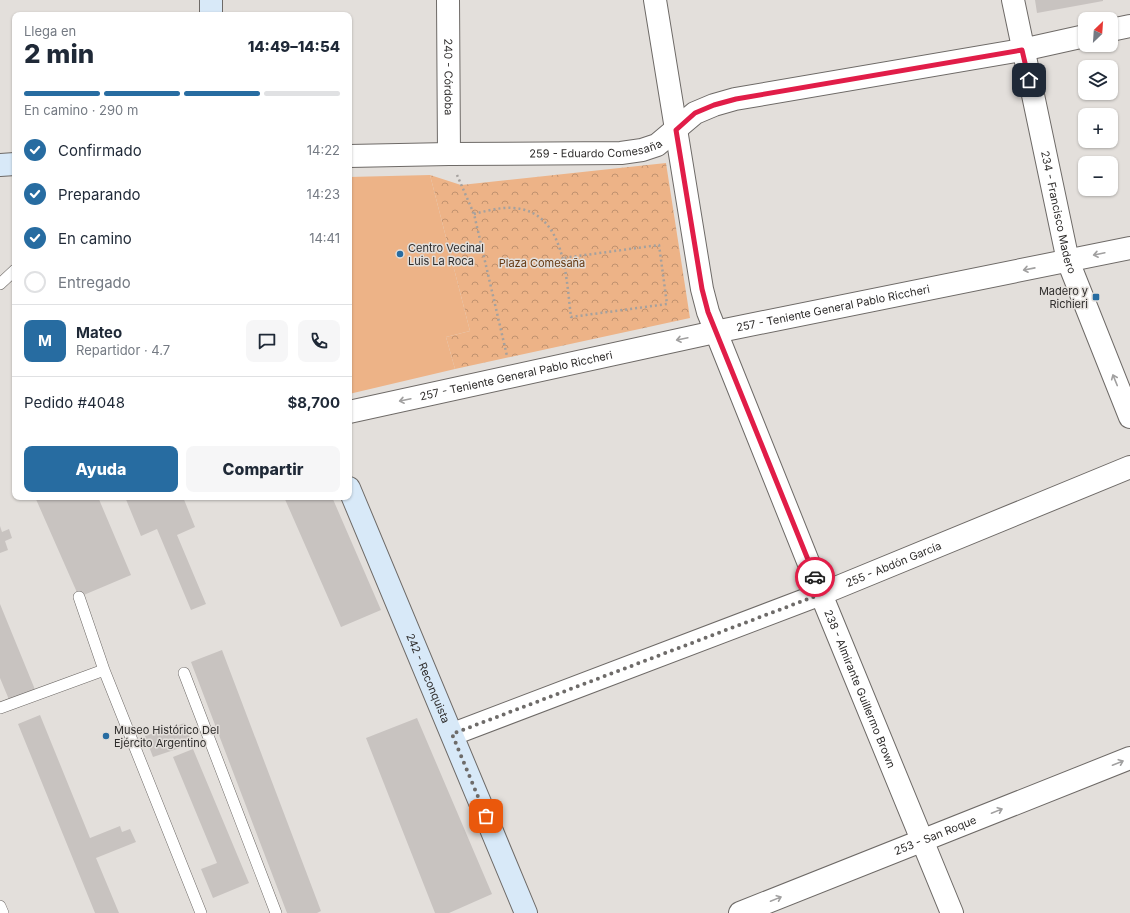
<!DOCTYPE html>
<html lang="es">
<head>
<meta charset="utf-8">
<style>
	body { margin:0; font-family:Inter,sans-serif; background:#f6f6f7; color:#1f2937; height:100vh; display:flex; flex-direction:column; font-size:15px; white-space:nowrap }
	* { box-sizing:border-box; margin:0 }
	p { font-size:13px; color:#747a83 }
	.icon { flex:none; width:22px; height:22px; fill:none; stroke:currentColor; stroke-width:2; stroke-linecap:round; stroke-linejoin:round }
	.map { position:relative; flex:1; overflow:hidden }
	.details { position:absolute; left:12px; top:12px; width:340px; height:488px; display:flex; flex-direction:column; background:#fff; border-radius:8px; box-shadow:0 1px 3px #0004 }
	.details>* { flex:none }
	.needle { width:26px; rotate:25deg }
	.controls { position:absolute; left:1078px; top:12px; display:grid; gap:8px }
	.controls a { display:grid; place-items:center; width:40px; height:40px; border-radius:8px; background:#fff; box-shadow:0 1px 3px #0004; font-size:20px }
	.pin { position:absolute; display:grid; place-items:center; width:34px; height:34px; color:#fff; margin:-17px; border-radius:8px; box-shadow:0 2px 6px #0006 }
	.courier { position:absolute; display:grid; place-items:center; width:40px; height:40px; margin:-20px; border:3px solid #e11d48; border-radius:50%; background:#fff; color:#222; box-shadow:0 1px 5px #0007 }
	.head em { font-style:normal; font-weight:800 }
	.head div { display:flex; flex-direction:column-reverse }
	.head { display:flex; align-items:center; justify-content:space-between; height:68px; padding:0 12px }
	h1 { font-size:26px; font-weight:800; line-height:30px }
	.bar { display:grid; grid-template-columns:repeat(4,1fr); gap:6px 4px; align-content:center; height:48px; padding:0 12px }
	.bar i { height:5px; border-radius:3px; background:#e0e1e3 }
	.bar .current { background:#276ca1 }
	.bar p { grid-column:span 4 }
	.line { display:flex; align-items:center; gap:10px; padding:0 12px; border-top:1px solid #e0e1e3 }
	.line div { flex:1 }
	.round { display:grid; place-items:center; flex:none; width:42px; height:42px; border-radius:8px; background:#f6f6f7 }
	ol { padding:0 12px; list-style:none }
	li { display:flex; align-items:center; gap:12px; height:44px }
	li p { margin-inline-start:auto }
	li .icon { padding:4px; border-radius:50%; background:#276ca1; color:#fff; stroke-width:4 }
	li:last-child { color:#747a83 }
	li i { width:22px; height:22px; border:2px solid #e0e1e3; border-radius:50% }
	.cta { display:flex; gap:8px; margin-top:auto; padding:8px 12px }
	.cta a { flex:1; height:46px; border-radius:8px; background:#276ca1; color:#fff; font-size:16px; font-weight:800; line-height:46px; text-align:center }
	.cta a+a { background:#f6f6f7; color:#1f2937 }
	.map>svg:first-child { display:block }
	.park { fill:url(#park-crowns) }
	.garden { fill:#edb387 }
	.building { fill:#c8c3c0 }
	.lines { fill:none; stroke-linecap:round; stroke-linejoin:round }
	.lane-casing { stroke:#6e6a67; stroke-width:12 }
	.street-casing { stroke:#6e6a67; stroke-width:24 }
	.secondary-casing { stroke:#6e6a67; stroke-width:24 }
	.path { stroke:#a5a19e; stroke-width:2.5; stroke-dasharray:2 3; stroke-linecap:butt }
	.lane { stroke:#fff; stroke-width:11 }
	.street { stroke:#fff; stroke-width:22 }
	.secondary { stroke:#d8e9f8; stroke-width:22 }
	.oneway { stroke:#a1a0a0 }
	.done { stroke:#6e6b69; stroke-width:4; stroke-dasharray:0 7.2 }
	.route { stroke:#e11d48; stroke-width:5 }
	.poi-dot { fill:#276ca1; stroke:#e3dfdb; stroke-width:1.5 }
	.labels { text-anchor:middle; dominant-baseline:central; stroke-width:3; stroke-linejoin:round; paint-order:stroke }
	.street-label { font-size:11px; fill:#2f2d2c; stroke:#e3dfdb }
	.poi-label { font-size:11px; fill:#2f2d2c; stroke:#e3dfdb; text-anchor:start }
	.park-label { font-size:11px; fill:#653912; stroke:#e3dfdb }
</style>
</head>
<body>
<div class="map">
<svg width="1130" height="913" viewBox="0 0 1130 913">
	<defs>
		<pattern id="park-crowns" width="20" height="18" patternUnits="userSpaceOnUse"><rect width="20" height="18" fill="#edb387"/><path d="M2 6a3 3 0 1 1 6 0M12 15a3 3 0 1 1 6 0" fill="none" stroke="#c0926f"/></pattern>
	</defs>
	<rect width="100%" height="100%" fill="#e3dfdb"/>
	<path class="park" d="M666 163 690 318 455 369 446 337 470 331 430 175 461 185Z"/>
	<path class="garden" d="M430 175 470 331 446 337 455 369 349 394V177Z"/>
	<path class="building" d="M1035 0H1103V1L1037 13Z
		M35 497H98L131 575 79 597Z
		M125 497H183L195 527 177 535 206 604 191 610 157 529 141 536Z
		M284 497H332L381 610 341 627Z
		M0 526 2 532 9 529 12 538 5 541 8 550 0 553Z
		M0 604 36 692 10 702 0 678Z
		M222 650 321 911 317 913H287L191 662Z
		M40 715 90 838 120 826 122 832 130 829 136 842 96 858 119 913H95L18 724Z
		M417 718 492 894 449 913H435L366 738Z
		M185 723 192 744 153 757 145 736Z
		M193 749 249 883 213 898 201 869 217 863 173 757Z"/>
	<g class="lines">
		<defs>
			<path id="lane" d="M0 284 15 270
				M79 597 104 670 201 913
				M184 673 276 913
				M0 708 104 670
				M0 906 3 913"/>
			<g id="street">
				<path id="s1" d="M448 0 449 154"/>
				<path id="s2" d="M655 0 702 289 708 312 821 594 952 913"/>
				<path id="s3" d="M1013 0 1068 261 1130 417"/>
				<path d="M1111 30 1130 26"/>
				<path id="s4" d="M349 156 449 154 621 153 642 150 657 145 695 113 714 105 735 99 1022 50 1085 36"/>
				<path id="s5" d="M349 412 715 332 1130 248"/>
				<path id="s6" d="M453 734 821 594 1130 467"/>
				<path id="s7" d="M740 913 1130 758"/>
			</g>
			<g id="secondary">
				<path d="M211 0V15"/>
				<path d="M0 165 15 164"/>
				<path id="s8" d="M349 488 526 913"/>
			</g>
		</defs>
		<use href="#lane" class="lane-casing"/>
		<use href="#street" class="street-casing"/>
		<use href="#secondary" class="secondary-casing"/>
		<path class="path" d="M457 175 474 214 507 356
			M474 214C486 211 500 207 513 208 566 211 566 279 571 317L667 304 659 245 563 258"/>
		<use href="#lane" class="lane"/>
		<use href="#street" class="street"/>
		<use href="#secondary" class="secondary"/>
	</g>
	<defs><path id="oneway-shaft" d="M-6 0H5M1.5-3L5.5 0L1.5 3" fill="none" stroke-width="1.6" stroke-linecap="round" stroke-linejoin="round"/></defs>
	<g class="oneway">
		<use href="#oneway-shaft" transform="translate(1099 254) rotate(168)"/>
		<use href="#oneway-shaft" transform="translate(1029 269) rotate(169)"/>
		<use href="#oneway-shaft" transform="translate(682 339) rotate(168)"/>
		<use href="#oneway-shaft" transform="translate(1115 380) rotate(-112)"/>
		<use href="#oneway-shaft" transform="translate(405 400) rotate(168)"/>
		<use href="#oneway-shaft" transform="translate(1118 763) rotate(-22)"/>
		<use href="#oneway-shaft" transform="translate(997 811) rotate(-22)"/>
		<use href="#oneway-shaft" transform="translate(776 899) rotate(-22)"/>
	</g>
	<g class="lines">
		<path class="done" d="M486 816 452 734 821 594 815 577"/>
		<path class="route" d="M815 577 708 312 702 289 676 130 695 113 714 105 736 99 1022 50 1029 80"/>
	</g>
	<g class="poi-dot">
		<circle cx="400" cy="254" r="4"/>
		<rect x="1092" y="293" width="8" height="8" rx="2"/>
		<circle cx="106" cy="736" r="4"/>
	</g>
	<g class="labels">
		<g class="street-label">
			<text stroke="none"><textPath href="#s1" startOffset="77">240 - Córdoba</textPath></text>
			<text stroke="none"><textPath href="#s4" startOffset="247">259 - Eduardo Comesaña</textPath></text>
			<text stroke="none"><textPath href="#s3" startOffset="217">234 - Francisco Madero</textPath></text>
			<text stroke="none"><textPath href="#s5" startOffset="495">257 - Teniente General Pablo Riccheri</textPath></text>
			<text stroke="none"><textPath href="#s5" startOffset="171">257 - Teniente General Pablo Riccheri</textPath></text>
			<text stroke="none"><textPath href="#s6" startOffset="472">255 - Abdón García</textPath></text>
			<text stroke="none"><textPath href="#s8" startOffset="206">242 - Reconquista</textPath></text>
			<text stroke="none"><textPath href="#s2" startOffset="723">238 - Almirante Guillermo Brown</textPath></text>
			<text stroke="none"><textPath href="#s7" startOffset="210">253 - San Roque</textPath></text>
		</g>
		<g class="poi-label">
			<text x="408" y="248">Centro Vecinal<tspan x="408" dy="13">Luis La Roca</tspan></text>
			<text x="1088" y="291" text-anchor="end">Madero y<tspan x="1088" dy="13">Richieri</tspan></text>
			<text x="114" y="730">Museo Histórico Del<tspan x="114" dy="13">Ejército Argentino</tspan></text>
		</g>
		<g class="park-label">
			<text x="542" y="263">Plaza Comesaña</text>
		</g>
	</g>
</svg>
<div class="controls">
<a><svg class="needle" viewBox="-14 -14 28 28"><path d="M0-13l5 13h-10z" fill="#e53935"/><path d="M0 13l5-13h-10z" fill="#747a83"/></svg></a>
<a><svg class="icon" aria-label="layers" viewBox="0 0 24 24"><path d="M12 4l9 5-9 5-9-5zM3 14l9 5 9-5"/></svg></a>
<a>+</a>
<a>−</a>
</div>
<div class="pin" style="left:486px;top:816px;background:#ea580c"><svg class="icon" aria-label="bag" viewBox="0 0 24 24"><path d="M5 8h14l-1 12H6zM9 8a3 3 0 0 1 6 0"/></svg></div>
<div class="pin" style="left:1029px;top:80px;background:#1f2937"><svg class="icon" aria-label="home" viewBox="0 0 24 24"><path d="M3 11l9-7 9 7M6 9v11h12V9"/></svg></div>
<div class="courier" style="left:815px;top:577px"><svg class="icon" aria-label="car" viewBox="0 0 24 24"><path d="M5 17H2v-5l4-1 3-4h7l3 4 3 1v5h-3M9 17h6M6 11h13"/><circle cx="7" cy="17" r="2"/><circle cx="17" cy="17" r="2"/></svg></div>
<section class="details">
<div class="head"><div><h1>2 min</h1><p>Llega en</p></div><em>14:49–14:54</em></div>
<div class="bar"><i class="current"></i><i class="current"></i><i class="current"></i><i></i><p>En camino · 290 m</p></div>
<ol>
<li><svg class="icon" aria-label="check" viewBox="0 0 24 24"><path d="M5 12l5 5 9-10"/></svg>Confirmado<p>14:22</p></li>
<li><svg class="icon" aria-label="check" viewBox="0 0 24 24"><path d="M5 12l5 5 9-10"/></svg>Preparando<p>14:23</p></li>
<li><svg class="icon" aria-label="check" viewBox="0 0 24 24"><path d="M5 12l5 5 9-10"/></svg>En camino<p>14:41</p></li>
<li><i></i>Entregado</li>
</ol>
<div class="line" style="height:72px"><b class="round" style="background:#276ca1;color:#fff">M</b><div><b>Mateo</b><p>Repartidor · 4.7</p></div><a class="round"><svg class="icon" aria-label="chat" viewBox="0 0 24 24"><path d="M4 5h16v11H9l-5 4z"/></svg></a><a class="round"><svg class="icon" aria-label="phone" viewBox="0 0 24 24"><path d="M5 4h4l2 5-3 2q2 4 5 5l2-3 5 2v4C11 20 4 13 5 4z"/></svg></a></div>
<div class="line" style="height:52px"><div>Pedido #4048</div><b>$8,700</b></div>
<div class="cta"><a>Ayuda</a><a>Compartir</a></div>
</section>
</div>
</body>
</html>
